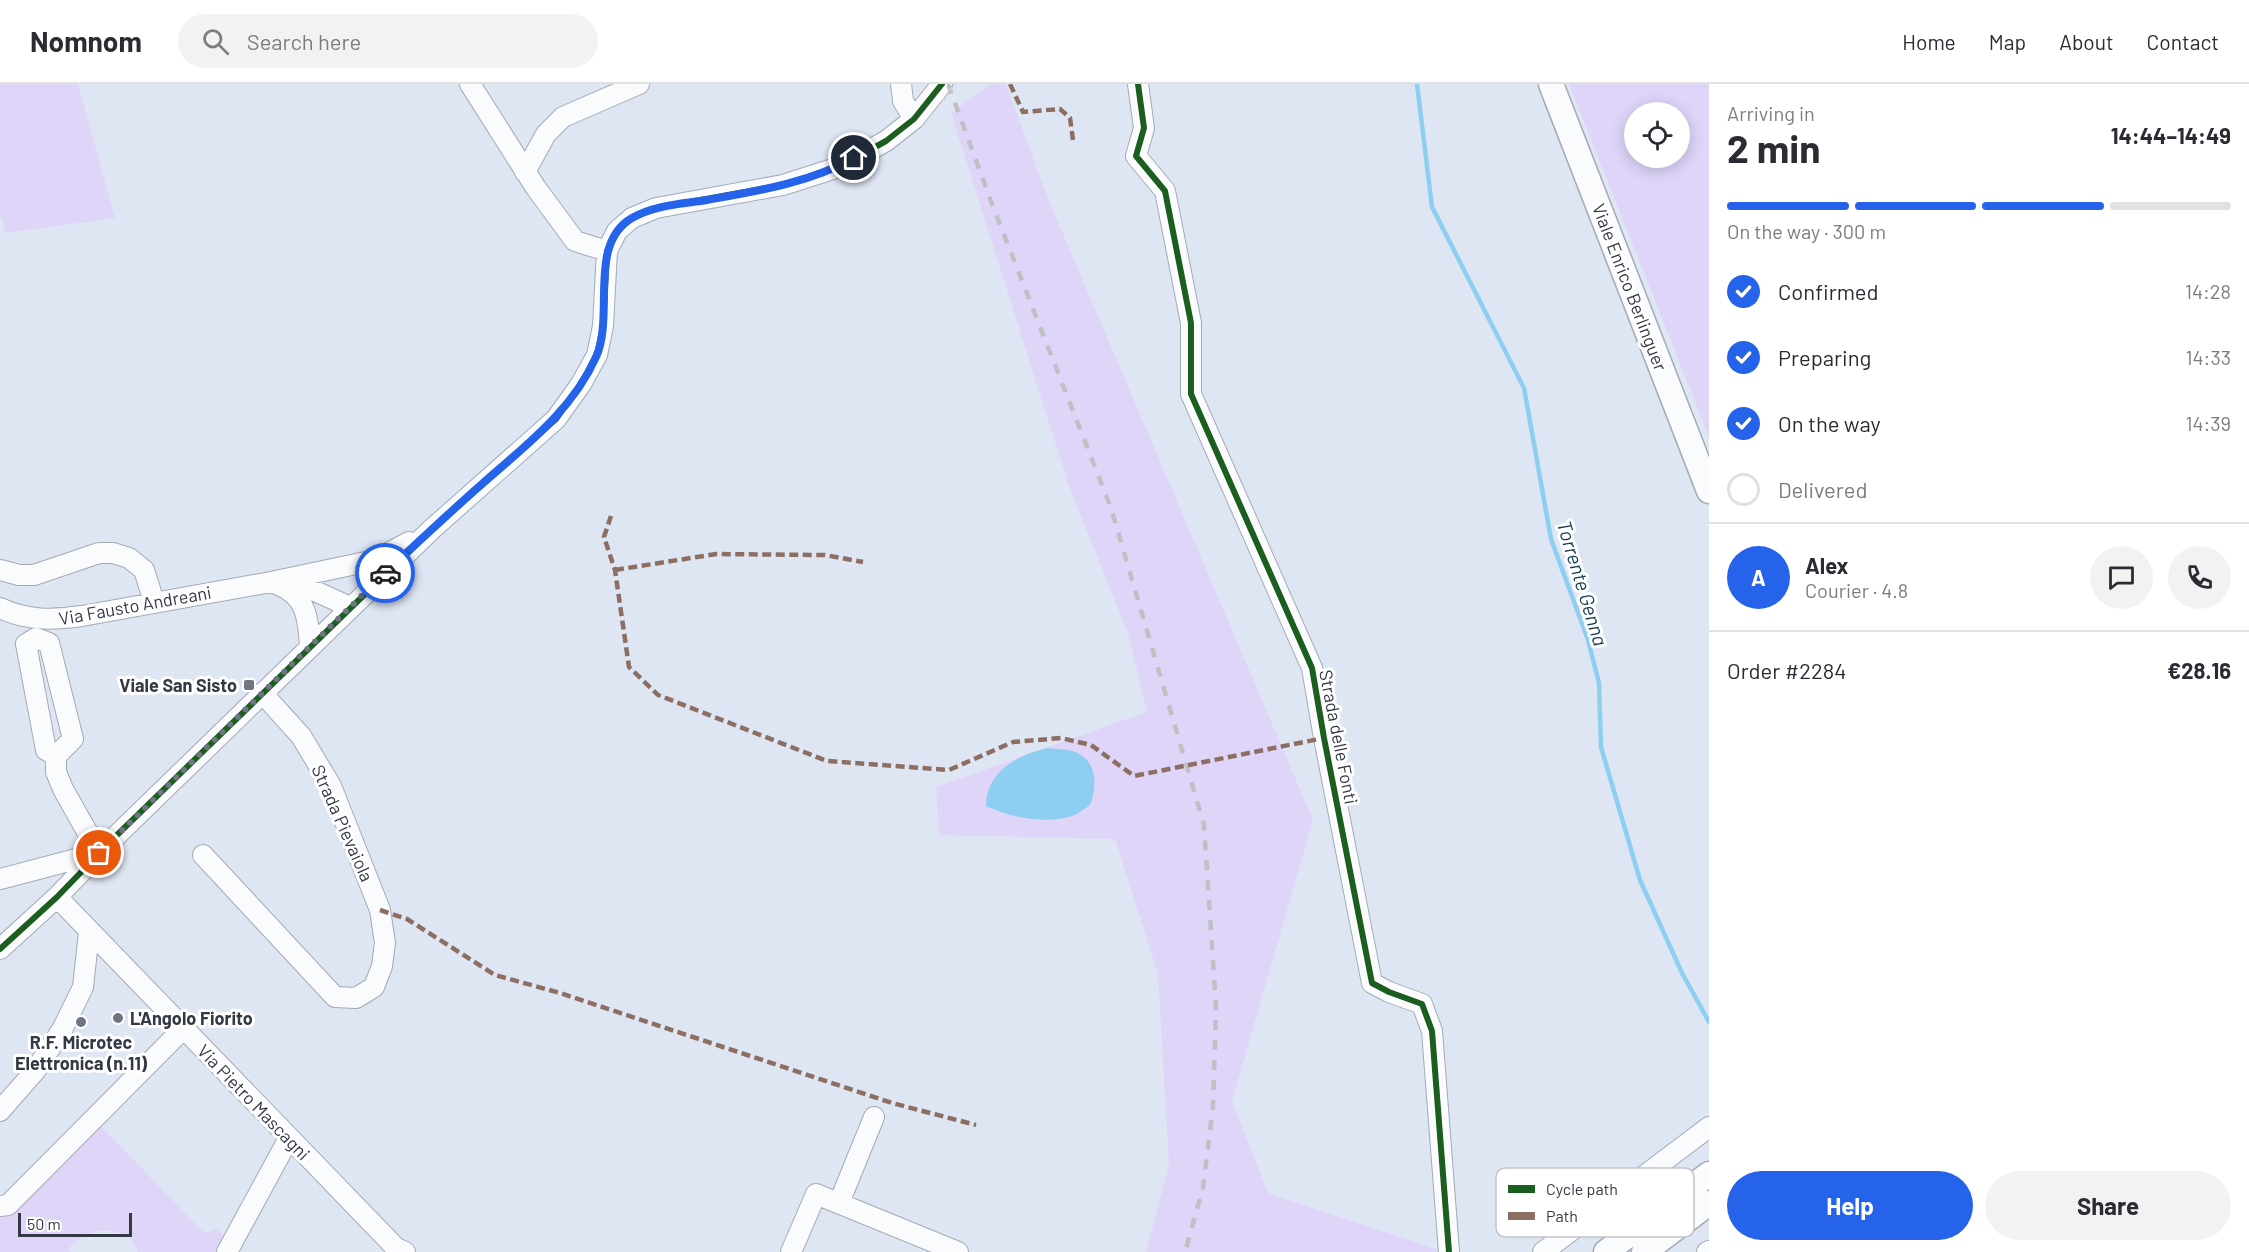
<!DOCTYPE html>
<html lang="en">
<head>
<meta charset="utf-8">
<style>
	body { margin:0; font-family:Barlow,sans-serif; background:#f2f2f3; color:#2b2b33; height:100vh; display:flex; flex-direction:column; font-size:22px; white-space:nowrap }
	* { box-sizing:border-box; margin:0 }
	p { font-size:20px; color:#7c7c81 }
	.icon { flex:none; width:33px; height:33px; fill:none; stroke:currentColor; stroke-width:2; stroke-linecap:round; stroke-linejoin:round }
	.map { position:relative; flex:1; overflow:hidden }
	.drawer { display:flex; flex-direction:column; background:#fff; width:540px }
	.drawer>* { flex:none }
	.buttons { position:absolute; left:1624px; top:18px; display:grid; gap:12px }
	.buttons a { display:grid; place-items:center; width:66px; height:66px; border-radius:50%; background:#fff; box-shadow:0 3px 15px #0003; font-size:30px }
	.scale { position:absolute; left:18px; bottom:15px; width:114px; box-sizing:border-box; padding-left:6px; border:3px solid #333845; border-top:0; font-size:16px; line-height:21px; white-space:nowrap; color:#333845; -webkit-text-stroke:4px #fff; paint-order:stroke }
	.pin { position:absolute; display:grid; place-items:center; width:51px; height:51px; color:#fff; margin:-26px; border:3px solid #fff; border-radius:50%; box-shadow:0 2px 6px #0007 }
	.courier { position:absolute; display:grid; place-items:center; width:60px; height:60px; margin:-30px; border:4px solid #2563eb; border-radius:50%; background:#fff; color:#222; box-shadow:0 2px 8px #0007 }
	.summary em { font-style:normal; font-weight:700 }
	.summary div { display:flex; flex-direction:column-reverse }
	.summary { display:flex; align-items:center; justify-content:space-between; height:102px; padding:0 18px }
	h1 { font-size:39px; font-weight:700; line-height:45px }
	.bar { display:grid; grid-template-columns:repeat(4,1fr); gap:9px 6px; align-content:center; height:72px; padding:0 18px }
	.bar i { height:8px; border-radius:4px; background:#e1e1e2 }
	.bar .on { background:#2563eb }
	.bar p { grid-column:span 4 }
	.line { display:flex; align-items:center; gap:15px; padding:0 18px; border-top:2px solid #e1e1e2 }
	.line div { flex:1 }
	.round { display:grid; place-items:center; flex:none; width:63px; height:63px; border-radius:32px; background:#f2f2f3 }
	ol { padding:0 18px; list-style:none }
	li { display:flex; align-items:center; gap:18px; height:66px }
	li p { margin-inline-start:auto }
	li .icon { padding:6px; border-radius:50%; background:#2563eb; color:#fff; stroke-width:4 }
	li:last-child { color:#7c7c81 }
	li i { width:33px; height:33px; border:3px solid #e1e1e2; border-radius:50% }
	.cta { display:flex; gap:12px; margin-top:auto; padding:12px 18px }
	.cta a { flex:1; height:69px; border-radius:36px; background:#2563eb; color:#fff; font-size:24px; font-weight:700; line-height:69px; text-align:center }
	.cta a+a { background:#f2f2f3; color:#2b2b33 }
	header { display:flex; align-items:center; gap:36px; box-sizing:border-box; height:84px; padding:0 30px; background:#fff; border-bottom:2px solid #e1e1e2 }
	header strong { font-size:28px }
	nav { display:flex; gap:33px; margin-inline-start:auto; font-size:21px }
	.search { width:420px; height:54px; background:#f2f2f3; display:flex; align-items:center; gap:15px; box-sizing:border-box; padding:0 21px; border-radius:33px; color:#7c7c81; font-size:22px }
	main { display:flex; flex:1; min-height:0 }
	.map>svg:first-child { display:block }
	.green { fill:#ded5f9; fill-rule:evenodd }
	.water { fill:#8ecef0 }
	.lines { fill:none; stroke-linecap:round; stroke-linejoin:round }
	.stream { stroke:#8ecef0; stroke-width:4.5 }
	.minor-casing { stroke:#a4aab4; stroke-width:22 }
	.major-casing { stroke:#a4aab4; stroke-width:27 }
	.minor { stroke:#fafbfd; stroke-width:20 }
	.major { stroke:#fafbfd; stroke-width:24 }
	.rail { stroke:#bfc0c3; stroke-width:4.5; stroke-dasharray:10 10; stroke-linecap:butt }
	.path-bridge { stroke:#d5d7da; stroke-width:3; stroke-dasharray:1.5 4.5; stroke-linecap:butt }
	.quiet { stroke:#8d6e63; stroke-width:4.5; stroke-dasharray:9 4.5; stroke-linecap:butt }
	.cycleway-casing { stroke:#fff; stroke-width:10 }
	.cycleway { stroke:#1b5e20; stroke-width:6 }
	.done { stroke:#6f7582; stroke-width:6; stroke-dasharray:0 10.8 }
	.route { stroke:#2563eb; stroke-width:8 }
	.poi-dot { fill:#6f7582; stroke:#fff; stroke-width:2 }
	.labels { text-anchor:middle; dominant-baseline:central; stroke-width:6; stroke-linejoin:round; paint-order:stroke }
	.street-label { font-size:18px; fill:#333845; stroke:#fff }
	.poi-label { font-size:18px; font-weight:bold; fill:#333845; stroke:#fff; text-anchor:end }
	.water-label { font-size:20px; font-style:italic; fill:#153d4f; stroke:#fff }
	.key { fill:#fff; stroke:#c2c3c7; stroke-width:1.5 }
	.key-label { font-size:16px; fill:#333845 }
</style>
</head>
<body>
<header>
<strong>Nomnom</strong>
<div class="search"><svg class="icon" aria-label="search" viewBox="0 0 24 24"><circle cx="10" cy="10" r="6"/><path d="M15 15l6 6"/></svg>Search here</div>
<nav><a>Home</a><a>Map</a><a>About</a><a>Contact</a></nav>
</header>
<main>
<div class="map">
<svg width="1709" height="1168" viewBox="0 0 1709 1168">
	<rect width="100%" height="100%" fill="#dfe6f3"/>
	<path class="green" d="M0 0H78L115 134 6 149 0 130Z
		M991 0H1006L1049 117 1313 736 1232 1017 1268 1109 1445 1168H1146L1169 1081 1158 890 1115 755 939 751 936 703 1147 628 1128 549 1070 405 951 29Z
		M1569 0H1709V353ZM1635 28H1680V74H1635Z
		M100 1041 204 1149 216 1145 227 1154 219 1168H138C136 1164 134 1158 131 1155 112 1139 82 1147 68 1165L73 1168H0V1128Z"/>
	<path class="water" d="M1048 664C1056 665 1064 665 1072 667 1097 674 1098 701 1090 721 1083 726 1074 733 1065 734 1038 739 1010 733 986 722 986 688 1018 670 1048 664Z"/>
	<g class="lines">
		<path class="stream" d="M1417 0 1432 123 1524 304 1551 455 1588 556 1599 599 1601 663 1640 796 1682 889 1709 938"/>
		<defs>
			<path id="minor" d="M470 0 536 104 575 157 607 167
				M901 0 903 17 914 35
				M1138 0 1144 44 1136 72 1165 107 1191 239V310L1312 584 1324 654 1372 899 1389 908 1422 920 1432 947 1449 1168
				M525 88 546 50 563 33 639 0
				M0 486 19 491H34L99 469H113L129 474 144 486 154 518
				M271 498C305 509 308 529 310 562
				M288 503 304 502 350 523
				M0 524C27 537 53 536 82 532L271 498 375 476 409 458
				M203 771 335 913 356 914 374 903 382 882 385 859 380 826 331 702 301 652 262 609
				M0 795 99 769 63 705 56 688V672L73 655 49 559 36 554 26 560 46 666 56 672
				M57 813 396 1164 405 1168
				M0 865 57 813 118 750 432 445 556 335 581 300 597 271 603 242 607 167 617 147 632 134 656 124 783 101 839 83 886 57 914 35 942 0
				M0 1027 35 987 63 944 83 903 89 848
				M839 1119 874 1033
				M0 1122 8 1121 183 945
				M227 1168 289 1054
				M791 1168 816 1110 958 1168
				M1543 1168 1709 1043
				M1707 1168 1709 1167"/>
			<path id="major" d="M1551 0 1709 407
				M1606 1168 1709 1090
				M1644 1168 1709 1119"/>
		</defs>
		<use href="#minor" class="minor-casing"/>
		<use href="#major" class="major-casing"/>
		<use href="#minor" class="minor"/>
		<use href="#major" class="major"/>
		<path class="rail" d="M948 0 992 120 1111 424 1204 741 1216 923 1213 1022 1203 1104 1185 1168"/>
		<path class="path-bridge" d="M944 16 954 0"/>
		<path class="quiet" d="M1010 0 1023 28 1060 25 1070 34 1073 56
			M611 432 604 453 615 486 629 583 658 611 827 677 949 686 1013 658 1061 654 1091 661 1134 692 1324 654
			M615 486 716 470 825 471 863 478
			M380 826 407 835 495 891 560 909 892 1019 976 1041"/>
		<defs>
			<path id="cycleway" d="M1138 0 1144 44 1136 72 1165 107 1191 239V310L1312 584 1324 654 1372 899 1389 908 1422 920 1432 947 1449 1168
				M0 865 57 813 118 750 432 445 556 335 581 300 597 271 603 242 607 167 617 147 632 134 656 124 783 101 839 83 886 57 914 35 942 0"/>
		</defs>
		<use href="#cycleway" class="cycleway-casing"/>
		<use href="#cycleway" class="cycleway"/>
	</g>
	<g class="lines">
		<path class="done" d="M99 769 385 489"/>
		<path class="route" d="M385 489C417 459 449 429 482 400 525 362 572 327 596 273 615 231 587 160 632 134 654 121 682 120 707 116 757 107 809 99 854 74"/>
	</g>
	<g class="poi-dot">
		<rect x="243" y="595" width="12" height="12" rx="3"/>
		<circle cx="118" cy="934" r="6"/>
		<circle cx="81" cy="938" r="6"/>
	</g>
	<g class="labels">
		<g class="street-label">
			<text transform="translate(1630 203) rotate(69)">Viale Enrico Berlinguer</text>
			<text transform="translate(135 521) rotate(-10)">Via Fausto Andreani</text>
			<text transform="translate(1339 653) rotate(79)">Strada delle Fonti</text>
			<text transform="translate(343 739) rotate(66)">Strada Pievaiola</text>
			<text transform="translate(254 1018) rotate(46)">Via Pietro Mascagni</text>
		</g>
		<g class="poi-label">
			<text x="237" y="601">Viale San Sisto</text>
			<text x="130" y="934" text-anchor="start">L'Angolo Fiorito</text>
			<text x="81" y="958" text-anchor="middle">R.F. Microtec<tspan x="81" dy="21">Elettronica (n.11)</tspan></text>
		</g>
		<g class="water-label">
			<text transform="translate(1583 499) rotate(73)">Torrente Genna</text>
		</g>
	</g>
	<rect x="1496" y="1084" width="198" height="69" rx="9" class="key"/>
	<rect x="1508" y="1101" width="27" height="8" fill="#1b5e20"/>
	<rect x="1508" y="1128" width="27" height="8" fill="#8d6e63"/>
	<g class="key-label">
		<text x="1546" y="1111">Cycle path</text>
		<text x="1546" y="1138">Path</text>
	</g>
</svg>
<div class="buttons">
<a><svg class="icon" aria-label="locate" viewBox="0 0 24 24"><circle cx="12" cy="12" r="6"/><path d="M12 2v4M12 18v4M2 12h4M18 12h4"/></svg></a>
</div>
<div class="scale">50 m</div>
<div class="pin" style="left:99px;top:769px;background:#ea580c"><svg class="icon" aria-label="bag" viewBox="0 0 24 24"><path d="M5 8h14l-1 12H6zM9 8a3 3 0 0 1 6 0"/></svg></div>
<div class="pin" style="left:854px;top:74px;background:#1f2937"><svg class="icon" aria-label="home" viewBox="0 0 24 24"><path d="M3 11l9-7 9 7M6 9v11h12V9"/></svg></div>
<div class="courier" style="left:385px;top:489px"><svg class="icon" aria-label="car" viewBox="0 0 24 24"><path d="M5 17H2v-5l4-1 3-4h7l3 4 3 1v5h-3M9 17h6M6 11h13"/><circle cx="7" cy="17" r="2"/><circle cx="17" cy="17" r="2"/></svg></div>
</div>
<section class="drawer">
<div class="summary"><div><h1>2 min</h1><p>Arriving in</p></div><em>14:44–14:49</em></div>
<div class="bar"><i class="on"></i><i class="on"></i><i class="on"></i><i></i><p>On the way · 300 m</p></div>
<ol>
<li><svg class="icon" aria-label="check" viewBox="0 0 24 24"><path d="M5 12l5 5 9-10"/></svg>Confirmed<p>14:28</p></li>
<li><svg class="icon" aria-label="check" viewBox="0 0 24 24"><path d="M5 12l5 5 9-10"/></svg>Preparing<p>14:33</p></li>
<li><svg class="icon" aria-label="check" viewBox="0 0 24 24"><path d="M5 12l5 5 9-10"/></svg>On the way<p>14:39</p></li>
<li><i></i>Delivered</li>
</ol>
<div class="line" style="height:108px"><b class="round" style="background:#2563eb;color:#fff">A</b><div><b>Alex</b><p>Courier · 4.8</p></div><a class="round"><svg class="icon" aria-label="chat" viewBox="0 0 24 24"><path d="M4 5h16v11H9l-5 4z"/></svg></a><a class="round"><svg class="icon" aria-label="phone" viewBox="0 0 24 24"><path d="M5 4h4l2 5-3 2q2 4 5 5l2-3 5 2v4C11 20 4 13 5 4z"/></svg></a></div>
<div class="line" style="height:78px"><div>Order #2284</div><b>€28.16</b></div>
<div class="cta"><a>Help</a><a>Share</a></div>
</section>
</main>
</body>
</html>
